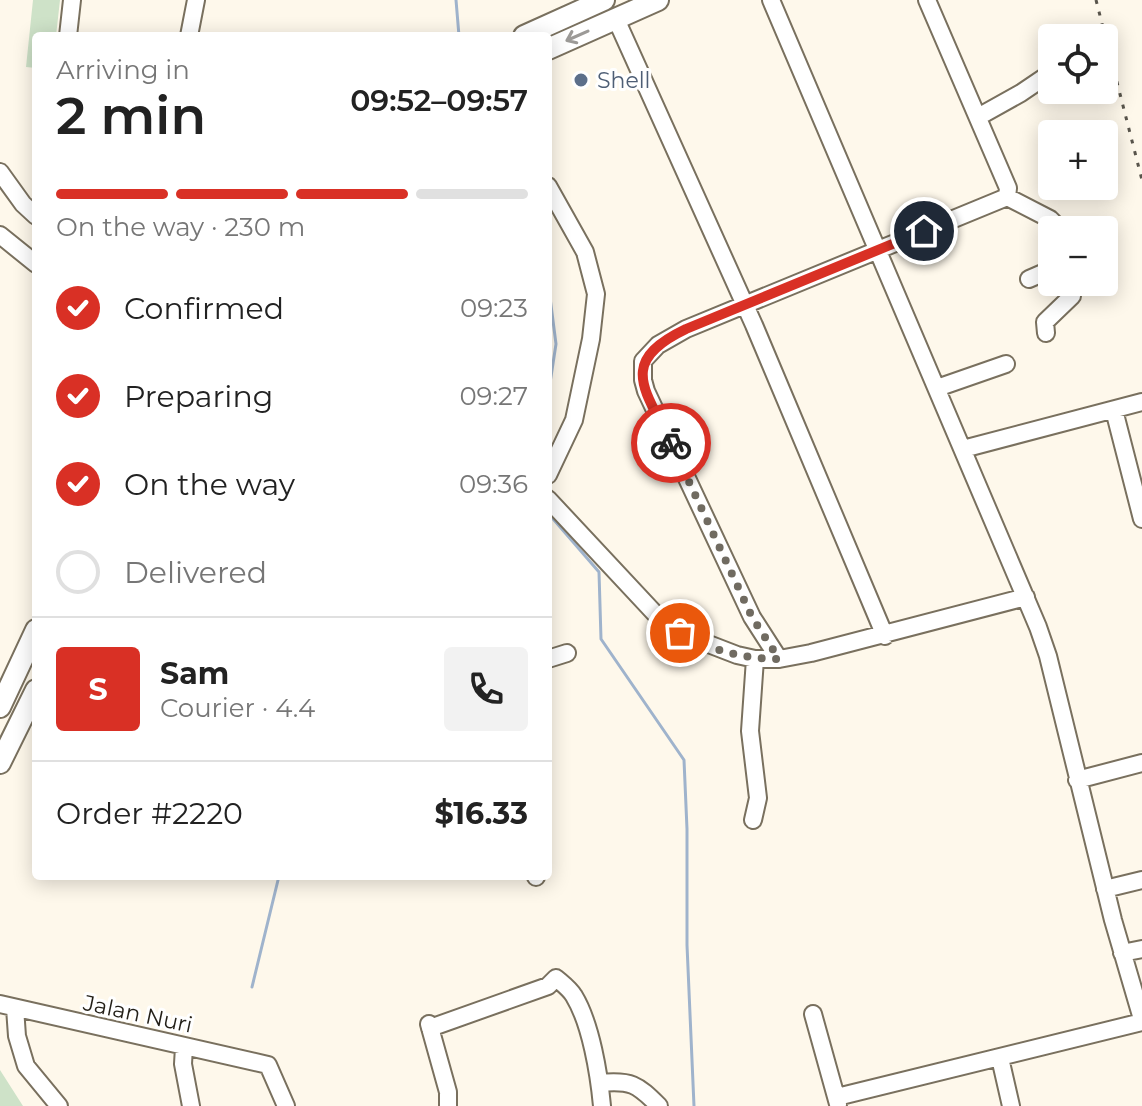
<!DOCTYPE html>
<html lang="en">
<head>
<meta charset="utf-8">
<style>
	body { margin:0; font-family:Montserrat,sans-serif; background:#f2f2f2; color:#222; height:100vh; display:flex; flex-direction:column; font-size:30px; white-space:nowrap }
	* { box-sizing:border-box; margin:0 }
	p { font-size:26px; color:#767676 }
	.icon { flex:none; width:44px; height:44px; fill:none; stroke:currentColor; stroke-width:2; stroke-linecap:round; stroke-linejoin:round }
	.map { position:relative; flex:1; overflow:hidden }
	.details { position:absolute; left:32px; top:32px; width:520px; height:848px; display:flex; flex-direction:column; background:#fff; border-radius:8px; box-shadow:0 4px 20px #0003 }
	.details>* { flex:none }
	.tools { position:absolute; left:1038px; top:24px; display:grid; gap:16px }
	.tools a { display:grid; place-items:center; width:80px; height:80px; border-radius:8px; background:#fff; box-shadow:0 4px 20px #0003; font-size:40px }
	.pin { position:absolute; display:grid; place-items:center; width:68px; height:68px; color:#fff; margin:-34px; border:4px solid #fff; border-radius:50%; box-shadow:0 2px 8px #0007 }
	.courier { position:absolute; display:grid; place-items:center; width:80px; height:80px; margin:-40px; border:6px solid #d93025; border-radius:50%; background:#fff; color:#222; box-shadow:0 2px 10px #0007 }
	.head em { font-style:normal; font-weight:600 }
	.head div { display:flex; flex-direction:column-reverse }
	.head { display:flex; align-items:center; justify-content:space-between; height:136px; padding:0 24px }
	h1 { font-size:52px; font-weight:600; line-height:60px }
	.bar { display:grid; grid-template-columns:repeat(4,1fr); gap:12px 8px; align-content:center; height:96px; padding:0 24px }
	.bar i { height:10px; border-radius:6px; background:#e0e0e0 }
	.bar .current { background:#d93025 }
	.bar p { grid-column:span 4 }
	.line { display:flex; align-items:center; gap:20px; padding:0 24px; border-top:2px solid #e0e0e0 }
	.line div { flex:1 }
	.round { display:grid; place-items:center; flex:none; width:84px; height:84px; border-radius:8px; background:#f2f2f2 }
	ol { padding:0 24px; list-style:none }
	li { display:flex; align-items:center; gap:24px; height:88px }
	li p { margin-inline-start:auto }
	li .icon { padding:8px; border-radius:50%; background:#d93025; color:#fff; stroke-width:4 }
	li:last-child { color:#767676 }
	li i { width:44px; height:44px; border:4px solid #e0e0e0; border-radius:50% }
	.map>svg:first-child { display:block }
	.green { fill:#cee2c8 }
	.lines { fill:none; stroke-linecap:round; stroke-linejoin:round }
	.stream { stroke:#9fb3cc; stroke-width:3 }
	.minor-casing { stroke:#79705e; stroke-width:20 }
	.major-casing { stroke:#79705e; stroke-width:24 }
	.minor { stroke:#fff; stroke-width:16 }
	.major { stroke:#fff; stroke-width:20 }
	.rail { stroke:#59554c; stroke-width:3; stroke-dasharray:4 8; stroke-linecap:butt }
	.oneway { stroke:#9c9a97 }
	.done { stroke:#706b61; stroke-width:8; stroke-dasharray:0 14.4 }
	.route { stroke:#d93025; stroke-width:10 }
	.service-dot { fill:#5c6f8a; stroke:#fff; stroke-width:3 }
	.labels { text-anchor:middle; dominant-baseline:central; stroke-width:6; stroke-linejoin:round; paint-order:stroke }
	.service-label { font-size:22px; fill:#4e5e75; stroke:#fff; text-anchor:start }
	.street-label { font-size:22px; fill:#231f17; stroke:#fff }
</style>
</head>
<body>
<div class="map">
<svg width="1142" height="1106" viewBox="0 0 1142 1106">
	<rect width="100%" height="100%" fill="#fef8eb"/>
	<path class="green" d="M33 0H60L56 36H36V68L26 67Z
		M0 1070 23 1106H0Z"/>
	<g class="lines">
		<path class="stream" d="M456 0 459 36
			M548 282 556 344 548 396
			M548 513 599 572 601 639 684 760 687 829V945L694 1106
			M252 987 279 876"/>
		<defs>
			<path id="minor" d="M771 0 1038 627 1048 656 1113 920 1142 1019
				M616 19 754 325 885 636
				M68 36 72 0
				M189 36 196 0
				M978 117 1021 93 1052 72
				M0 172 23 204 36 216
				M548 186 585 252 596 294 591 339 574 420 548 475
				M1007 197 1050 219 1061 230
				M0 235 36 264
				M1029 279 1052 269
				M1046 333 1045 322 1072 296 1070 282
				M937 388 1006 364
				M1114 410 1142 519
				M963 449 1142 402
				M548 499 661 620 680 633 737 655 755 659H779L811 653 1026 597
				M548 659 567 653
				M779 659 752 617 646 391 643 380V361L658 345 686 329 1007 197 1008 188 927 0
				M1077 780 1142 763
				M753 820 758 798 750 731 755 659
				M536 876V877
				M1105 889 1142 880
				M1122 953 1142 949
				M0 1004 268 1065 286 1106
				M15 1008 17 1036 26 1066 59 1106
				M813 1014 838 1104
				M429 1024 448 1092V1106
				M430 1028 548 986 556 978C563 984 570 989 574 996 591 1024 599 1074 602 1106
				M184 1047 183 1064 191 1106
				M1000 1058 1011 1106
				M600 1083C631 1080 637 1084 659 1106
				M837 1097 1142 1022"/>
			<path id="major" d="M524 36 604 0
				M548 49 658 0
				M0 707 36 630
				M0 763 36 690"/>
		</defs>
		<use href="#minor" class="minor-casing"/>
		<use href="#major" class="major-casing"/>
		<use href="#minor" class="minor"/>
		<use href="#major" class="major"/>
		<path class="rail" d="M1096 0 1142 180"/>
	</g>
	<defs><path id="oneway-shaft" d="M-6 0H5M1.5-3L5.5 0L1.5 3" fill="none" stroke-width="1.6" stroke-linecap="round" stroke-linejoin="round" transform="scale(2)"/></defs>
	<use class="oneway" href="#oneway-shaft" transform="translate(577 36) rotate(156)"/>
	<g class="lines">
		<path class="done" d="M671 443 752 617 779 659C745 659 710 650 680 633"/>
		<path class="route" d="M671 443C645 389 617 362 686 329L924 231"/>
	</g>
	<circle class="service-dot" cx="581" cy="80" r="8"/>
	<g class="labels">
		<g class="service-label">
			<text x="597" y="80">Shell</text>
		</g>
		<g class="street-label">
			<text transform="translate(138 1014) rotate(12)">Jalan Nuri</text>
		</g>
	</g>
</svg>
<div class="tools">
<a><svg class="icon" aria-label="locate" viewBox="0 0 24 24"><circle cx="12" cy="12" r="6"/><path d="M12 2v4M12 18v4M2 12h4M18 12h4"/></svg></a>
<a>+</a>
<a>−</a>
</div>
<div class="pin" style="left:680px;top:633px;background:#ea580c"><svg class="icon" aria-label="bag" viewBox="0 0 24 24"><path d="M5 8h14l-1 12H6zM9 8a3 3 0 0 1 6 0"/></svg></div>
<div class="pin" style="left:924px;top:231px;background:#1f2937"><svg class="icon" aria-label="home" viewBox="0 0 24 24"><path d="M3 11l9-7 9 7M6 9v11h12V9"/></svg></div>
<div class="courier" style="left:671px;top:443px"><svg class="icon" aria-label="bike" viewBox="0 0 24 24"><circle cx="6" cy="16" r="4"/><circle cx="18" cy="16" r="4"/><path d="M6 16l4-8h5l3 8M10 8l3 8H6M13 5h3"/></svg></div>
<section class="details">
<div class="head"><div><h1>2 min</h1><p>Arriving in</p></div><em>09:52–09:57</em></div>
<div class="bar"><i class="current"></i><i class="current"></i><i class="current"></i><i></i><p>On the way · 230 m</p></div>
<ol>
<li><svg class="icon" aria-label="check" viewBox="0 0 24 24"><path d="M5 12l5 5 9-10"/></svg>Confirmed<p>09:23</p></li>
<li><svg class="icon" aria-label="check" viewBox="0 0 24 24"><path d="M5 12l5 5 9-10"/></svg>Preparing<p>09:27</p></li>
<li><svg class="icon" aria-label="check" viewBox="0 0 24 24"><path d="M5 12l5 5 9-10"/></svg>On the way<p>09:36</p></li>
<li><i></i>Delivered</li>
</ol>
<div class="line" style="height:144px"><b class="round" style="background:#d93025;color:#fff">S</b><div><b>Sam</b><p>Courier · 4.4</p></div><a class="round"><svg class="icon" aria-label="phone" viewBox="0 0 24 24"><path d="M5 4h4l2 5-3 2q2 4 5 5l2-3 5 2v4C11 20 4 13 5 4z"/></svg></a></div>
<div class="line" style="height:104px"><div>Order #2220</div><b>$16.33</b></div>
</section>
</div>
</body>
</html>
